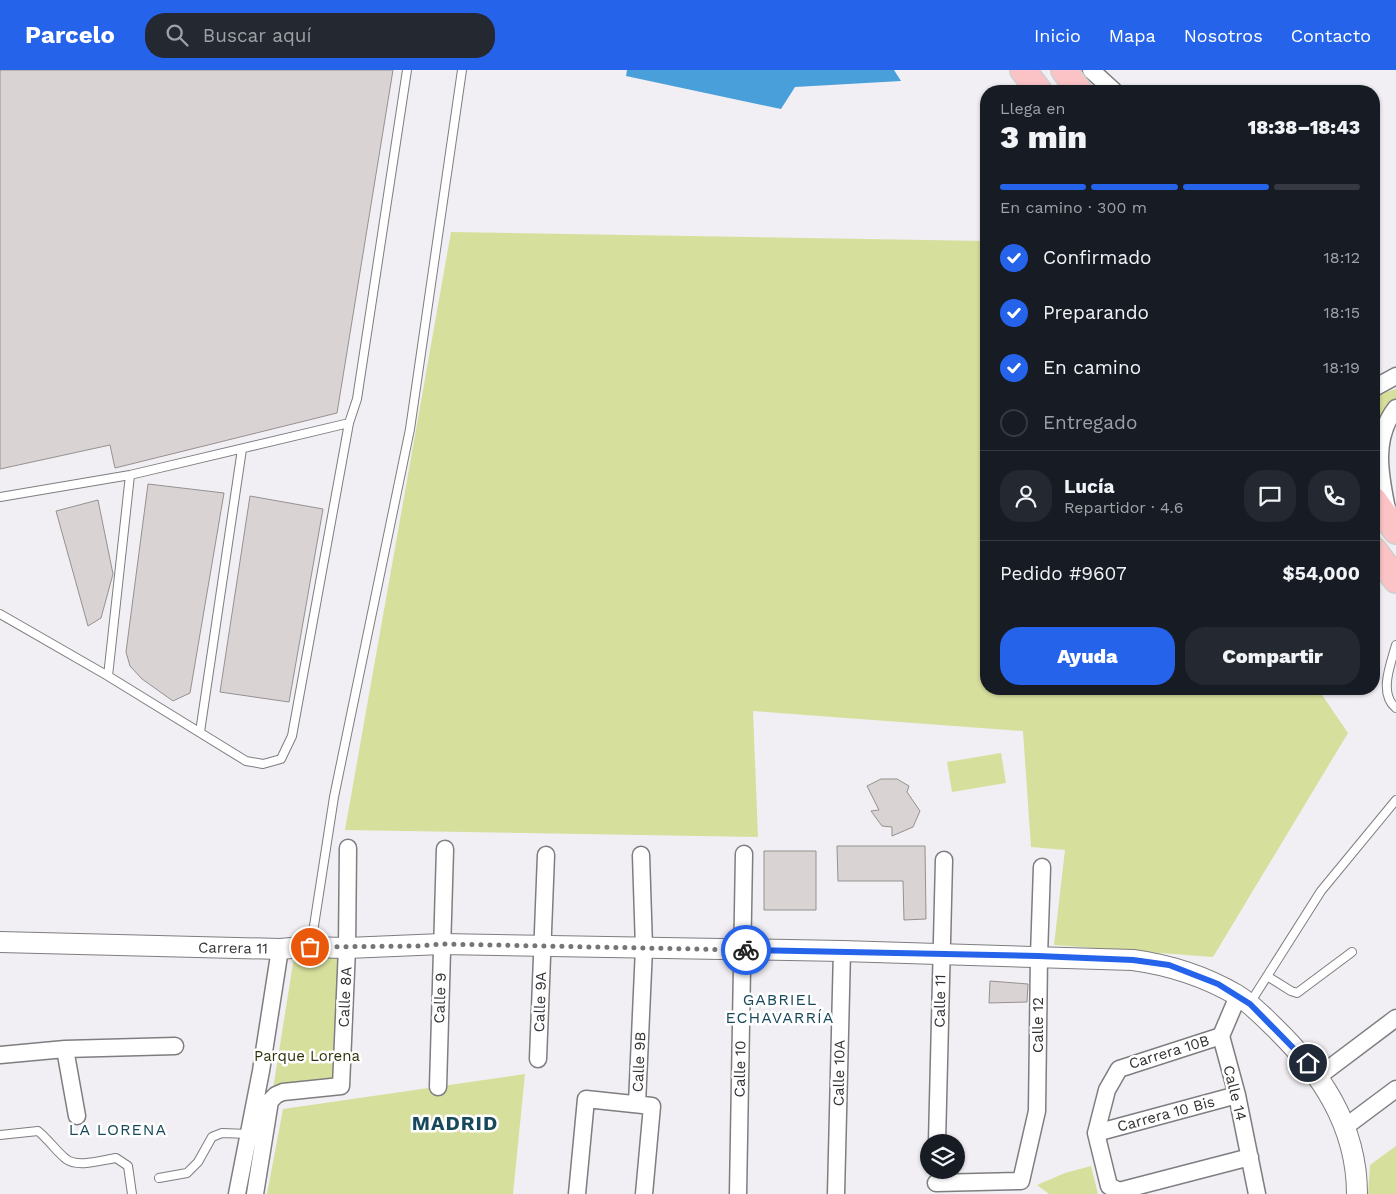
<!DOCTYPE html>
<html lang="es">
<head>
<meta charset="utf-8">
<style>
	body { margin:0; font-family:"Work Sans",sans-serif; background:#242831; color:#f1f3f6; height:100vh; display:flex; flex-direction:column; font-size:19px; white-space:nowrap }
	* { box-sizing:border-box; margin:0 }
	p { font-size:16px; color:#9ea1a6 }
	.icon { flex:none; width:28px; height:28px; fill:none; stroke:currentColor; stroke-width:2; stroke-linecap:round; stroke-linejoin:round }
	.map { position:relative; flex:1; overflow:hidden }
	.sheet { position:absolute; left:980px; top:15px; width:400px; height:610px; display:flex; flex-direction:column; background:#171b24; border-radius:20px; box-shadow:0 1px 4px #0004 }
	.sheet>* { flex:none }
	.tools { position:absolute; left:920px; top:1064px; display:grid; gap:10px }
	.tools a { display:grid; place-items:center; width:45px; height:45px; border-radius:50%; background:#171b24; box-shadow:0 1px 4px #0004; font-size:25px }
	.pin { position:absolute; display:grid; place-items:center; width:42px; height:42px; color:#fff; margin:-21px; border:2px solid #fff; border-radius:50%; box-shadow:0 1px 5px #0007 }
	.courier { position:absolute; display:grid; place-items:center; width:50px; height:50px; margin:-25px; border:4px solid #2563eb; border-radius:50%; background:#fff; color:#222; box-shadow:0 1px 6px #0007 }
	.headline em { font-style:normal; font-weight:800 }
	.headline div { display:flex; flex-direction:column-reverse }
	.headline { display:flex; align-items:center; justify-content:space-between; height:85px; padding:0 20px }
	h1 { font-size:32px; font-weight:800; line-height:38px }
	.bar { display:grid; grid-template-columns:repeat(4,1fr); gap:8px 5px; align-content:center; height:60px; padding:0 20px }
	.bar i { height:6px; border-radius:4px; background:#363941 }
	.bar .current { background:#2563eb }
	.bar p { grid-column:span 4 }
	.line { display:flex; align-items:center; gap:12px; padding:0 20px; border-top:1px solid #363941 }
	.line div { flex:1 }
	.round { display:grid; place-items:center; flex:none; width:52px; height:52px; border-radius:20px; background:#242831 }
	ol { padding:0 20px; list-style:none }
	li { display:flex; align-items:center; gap:15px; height:55px }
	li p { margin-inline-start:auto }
	li .icon { padding:5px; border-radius:50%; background:#2563eb; color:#fff; stroke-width:4 }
	li:last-child { color:#9ea1a6 }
	li i { width:28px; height:28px; border:2px solid #363941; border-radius:50% }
	.primary-button { display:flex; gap:10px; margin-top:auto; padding:10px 20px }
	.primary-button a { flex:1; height:58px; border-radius:20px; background:#2563eb; color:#fff; font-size:20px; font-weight:800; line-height:58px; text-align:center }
	.primary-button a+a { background:#242831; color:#f1f3f6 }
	header { display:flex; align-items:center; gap:30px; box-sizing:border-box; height:70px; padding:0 25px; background:#2563eb; color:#fff }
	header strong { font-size:24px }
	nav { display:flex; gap:28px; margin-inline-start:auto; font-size:18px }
	.search { width:350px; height:45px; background:#242831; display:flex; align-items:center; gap:12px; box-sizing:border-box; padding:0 18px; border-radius:20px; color:#9ea1a6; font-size:19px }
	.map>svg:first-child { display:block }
	.green { fill:#d7df9c }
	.water { fill:#499fda }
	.building { fill:#d9d4d3; stroke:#959190 }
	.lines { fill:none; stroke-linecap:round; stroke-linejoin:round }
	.service-casing { stroke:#7e7d80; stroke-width:10 }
	.minor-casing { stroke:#7e7d80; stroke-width:19 }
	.tertiary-casing { stroke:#7e7d80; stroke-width:22 }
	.primary-casing { stroke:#cecece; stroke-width:28 }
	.service { stroke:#fff; stroke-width:8 }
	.minor { stroke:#fff; stroke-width:16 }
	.tertiary { stroke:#fff; stroke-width:20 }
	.primary { stroke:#fbc3c5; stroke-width:25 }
	.done { stroke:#757476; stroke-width:5; stroke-dasharray:0 9 }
	.route { stroke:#2563eb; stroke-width:6 }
	.labels { text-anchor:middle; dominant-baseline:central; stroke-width:5; stroke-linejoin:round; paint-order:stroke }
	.street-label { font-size:15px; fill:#323133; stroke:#fff }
	.park-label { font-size:15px; fill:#30330a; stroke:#fff }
	.neighbourhood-label { font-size:16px; letter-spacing:1px; fill:#18495b; stroke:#fff }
	.district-label { font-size:20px; font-weight:bold; letter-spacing:1px; fill:#18495b; stroke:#fff }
</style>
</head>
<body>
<header>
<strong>Parcelo</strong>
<div class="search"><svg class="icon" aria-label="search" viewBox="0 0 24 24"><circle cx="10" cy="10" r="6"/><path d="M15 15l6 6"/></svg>Buscar aquí</div>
<nav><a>Inicio</a><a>Mapa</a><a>Nosotros</a><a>Contacto</a></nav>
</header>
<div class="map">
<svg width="1396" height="1124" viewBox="0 0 1396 1124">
	<rect width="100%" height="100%" fill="#f1eff3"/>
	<path class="green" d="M451 162 986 171V619H1318L1348 663 1213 887 1054 875 1065 780 1031 777 1023 661 753 641 758 767 345 760Z
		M1396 319V328L1374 357V326Z
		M1001 683 1006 713 952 722 947 692Z
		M294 887 339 888 335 1016 273 1019Z
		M525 1004 513 1124H267L283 1039Z
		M1396 1076V1124H1368L1370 1095Z
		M1091 1096 1098 1124H1049L1037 1115 1065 1103Z"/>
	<path class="water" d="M627 0H894L901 11 795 17 781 39 626 6Z"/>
	<path class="building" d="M0 0H393L337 343 115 398 110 375 0 399Z
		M148 414 224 423 190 623 173 631 142 609 130 596 126 582Z
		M250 426 323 439 289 632 220 622Z
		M98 430 113 504 101 548 88 556 56 441Z
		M881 709H897L909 716 907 722 920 741 913 757 892 766V757L882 756 871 741 879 740 867 716Z
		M837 776H925L926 849 904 850 903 811H838Z
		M764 781H816V840H764Z
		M990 911 1028 914 1027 932 989 933Z"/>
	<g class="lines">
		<defs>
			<path id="service" d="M0 427 130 405 349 353
				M0 544 108 606 246 691 263 694 281 689 292 666 349 353 357 329 407 0
				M1396 575C1391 593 1378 624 1396 638
				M108 606 130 405
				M200 662 242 379
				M311 875 334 727 410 359 462 0
				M1267 906 1291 921 1297 923 1352 882
				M1250 933 1321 821 1396 730
				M0 1065 38 1061C49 1070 56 1081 66 1089 78 1098 102 1090 116 1088L128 1096 132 1124
				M159 1108 187 1103 198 1092 212 1067 222 1063 248 1064"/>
			<path id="minor" d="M1091 0 1114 21
				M1374 318 1396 306
				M1388 444C1381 409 1371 370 1396 338
				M1238 926 1221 966 1237 1025 1257 1124
				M1221 966 1119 999 1107 1020 1096 1063 1109 1116 1119 1121 1250 1087
				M65 979 77 1046
				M0 985 65 979 175 976
				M538 989 546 785
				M1319 1006 1396 948
				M438 1017 445 779
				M637 1034 644 878 641 785
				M1345 1057 1396 1019
				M1096 1063 1237 1025
				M937 1072 944 790
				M936 1113 1021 1111 1037 1041 1039 886 1042 797
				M237 1124 261 1001 280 879
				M255 1124 270 1031 276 1025 283 1022 341 1016 347 878 348 778
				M577 1124 586 1029 652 1036 644 1124
				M738 1124 744 784
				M836 1124 842 881"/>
			<path id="tertiary" d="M0 872 280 879 303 877 347 878 442 874 842 881 1133 890C1170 895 1204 906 1237 925 1250 933 1261 944 1272 955 1320 1001 1357 1055 1357 1124"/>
			<path id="primary" d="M1023 0 1039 21
				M1064 0 1079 21
				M1374 430 1396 461
				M1374 480 1396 510"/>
		</defs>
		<use href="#service" class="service-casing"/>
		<use href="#minor" class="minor-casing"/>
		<use href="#tertiary" class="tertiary-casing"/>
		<use href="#primary" class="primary-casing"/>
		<use href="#service" class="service"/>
		<use href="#minor" class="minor"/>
		<use href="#tertiary" class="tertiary"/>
		<use href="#primary" class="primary"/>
	</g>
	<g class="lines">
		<path class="done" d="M310 877 420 876 442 874 746 880"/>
		<path class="route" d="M746 880 1038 886 1133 890 1169 895 1218 914 1250 934 1308 993"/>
	</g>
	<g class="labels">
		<g class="street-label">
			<text transform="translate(233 878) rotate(1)">Carrera 11</text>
			<text transform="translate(345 927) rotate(-87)">Calle 8A</text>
			<text transform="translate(440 928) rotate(-88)">Calle 9</text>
			<text transform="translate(940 931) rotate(-89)">Calle 11</text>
			<text transform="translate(540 932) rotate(-88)">Calle 9A</text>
			<text transform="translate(1038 955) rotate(-90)">Calle 12</text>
			<text transform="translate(1169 982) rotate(-17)">Carrera 10B</text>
			<text transform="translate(639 992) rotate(-87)">Calle 9B</text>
			<text transform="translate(740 999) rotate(-89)">Calle 10</text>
			<text transform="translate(839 1003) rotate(-89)">Calle 10A</text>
			<text transform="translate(1235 1023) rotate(76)">Calle 14</text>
			<text transform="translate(1166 1044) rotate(-15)">Carrera 10 Bis</text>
		</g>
		<g class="park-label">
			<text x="307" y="986">Parque Lorena</text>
		</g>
		<g class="neighbourhood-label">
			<text x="780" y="929">GABRIEL<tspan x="780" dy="18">ECHAVARRÍA</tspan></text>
			<text x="118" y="1059">LA LORENA</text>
		</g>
		<g class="district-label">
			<text x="455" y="1053">MADRID</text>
		</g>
	</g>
</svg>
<div class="tools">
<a><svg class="icon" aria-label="layers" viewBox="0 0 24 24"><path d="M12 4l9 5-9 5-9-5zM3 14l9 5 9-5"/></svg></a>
</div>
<div class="pin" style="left:310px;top:877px;background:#ea580c"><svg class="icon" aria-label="bag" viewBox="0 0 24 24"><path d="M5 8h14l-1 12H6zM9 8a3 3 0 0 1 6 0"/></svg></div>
<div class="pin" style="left:1308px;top:993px;background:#1f2937"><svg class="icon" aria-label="home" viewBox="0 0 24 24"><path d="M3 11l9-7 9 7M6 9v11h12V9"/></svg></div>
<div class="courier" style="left:746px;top:880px"><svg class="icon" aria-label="bike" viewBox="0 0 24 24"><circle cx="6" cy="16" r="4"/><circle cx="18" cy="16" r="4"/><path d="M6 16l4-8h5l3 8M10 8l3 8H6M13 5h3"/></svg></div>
<section class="sheet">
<div class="headline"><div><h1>3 min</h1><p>Llega en</p></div><em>18:38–18:43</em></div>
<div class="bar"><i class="current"></i><i class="current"></i><i class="current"></i><i></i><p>En camino · 300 m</p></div>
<ol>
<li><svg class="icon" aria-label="check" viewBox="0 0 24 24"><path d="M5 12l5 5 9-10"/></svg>Confirmado<p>18:12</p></li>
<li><svg class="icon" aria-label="check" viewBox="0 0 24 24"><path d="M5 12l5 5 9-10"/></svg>Preparando<p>18:15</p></li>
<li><svg class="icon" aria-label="check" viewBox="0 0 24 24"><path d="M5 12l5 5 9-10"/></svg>En camino<p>18:19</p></li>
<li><i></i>Entregado</li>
</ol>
<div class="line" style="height:90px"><a class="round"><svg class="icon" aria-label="person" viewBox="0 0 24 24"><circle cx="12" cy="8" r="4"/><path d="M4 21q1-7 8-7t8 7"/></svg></a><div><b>Lucía</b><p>Repartidor · 4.6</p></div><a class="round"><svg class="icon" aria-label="chat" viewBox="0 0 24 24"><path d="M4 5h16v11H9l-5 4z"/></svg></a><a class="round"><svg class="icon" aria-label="phone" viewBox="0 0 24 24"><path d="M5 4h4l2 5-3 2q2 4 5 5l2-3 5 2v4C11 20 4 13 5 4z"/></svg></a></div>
<div class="line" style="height:65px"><div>Pedido #9607</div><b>$54,000</b></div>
<div class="primary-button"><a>Ayuda</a><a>Compartir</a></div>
</section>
</div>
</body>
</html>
